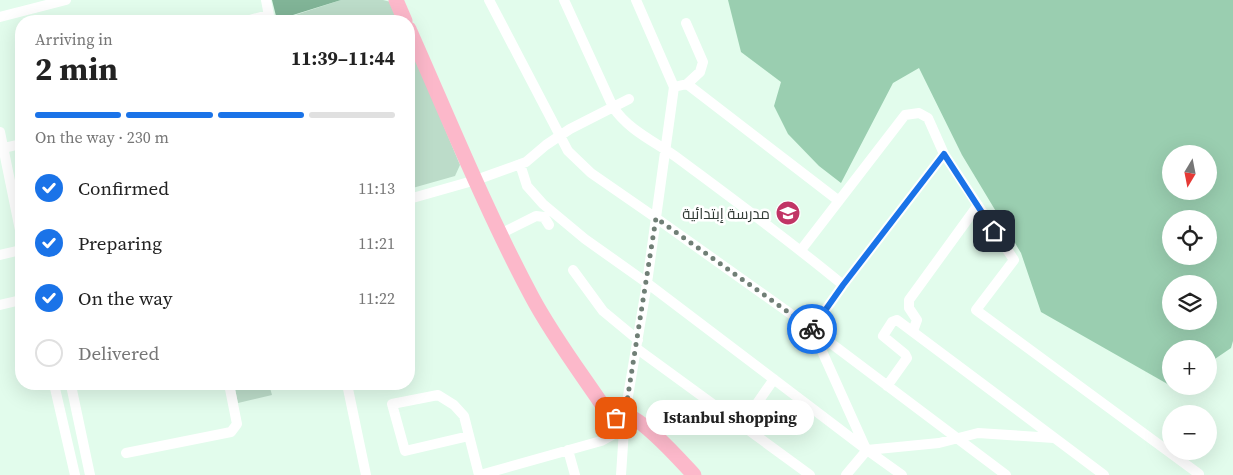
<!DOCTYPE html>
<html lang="en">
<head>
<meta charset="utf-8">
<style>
	body { margin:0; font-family:"Source Serif 4",Cairo,serif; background:#f2f2f2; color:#222; height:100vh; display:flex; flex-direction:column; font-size:19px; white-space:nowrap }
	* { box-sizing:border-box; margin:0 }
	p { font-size:16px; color:#767676 }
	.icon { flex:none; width:28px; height:28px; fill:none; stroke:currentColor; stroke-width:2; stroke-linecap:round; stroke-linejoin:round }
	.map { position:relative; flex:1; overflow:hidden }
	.drawer { position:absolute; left:15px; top:15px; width:400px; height:375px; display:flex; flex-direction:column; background:#fff; border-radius:20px; box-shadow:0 5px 20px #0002 }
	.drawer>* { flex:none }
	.needle { width:32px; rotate:190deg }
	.buttons { position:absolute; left:1162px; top:145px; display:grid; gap:10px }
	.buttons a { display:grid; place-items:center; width:55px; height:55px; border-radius:50%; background:#fff; box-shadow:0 5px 20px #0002; font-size:25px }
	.pin { position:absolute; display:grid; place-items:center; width:42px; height:42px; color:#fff; margin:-21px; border-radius:10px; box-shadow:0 2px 8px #0006 }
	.courier { position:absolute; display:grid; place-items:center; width:50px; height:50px; margin:-25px; border:4px solid #1a73e8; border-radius:50%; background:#fff; color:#222; box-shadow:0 1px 6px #0007 }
	.bubble { position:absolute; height:35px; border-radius:18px; background:#fff; box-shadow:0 5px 20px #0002; font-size:16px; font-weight:700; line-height:35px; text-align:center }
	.head em { font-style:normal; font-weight:700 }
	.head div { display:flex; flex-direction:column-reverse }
	.head { display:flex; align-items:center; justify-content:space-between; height:85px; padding:0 20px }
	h1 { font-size:32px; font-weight:700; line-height:38px }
	.bar { display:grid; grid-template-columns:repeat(4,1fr); gap:8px 5px; align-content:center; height:60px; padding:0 20px }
	.bar i { height:6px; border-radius:4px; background:#e0e0e0 }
	.bar .active { background:#1a73e8 }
	.bar p { grid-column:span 4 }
	ol { padding:0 20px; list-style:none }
	li { display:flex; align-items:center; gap:15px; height:55px }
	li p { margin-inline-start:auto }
	li .icon { padding:5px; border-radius:50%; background:#1a73e8; color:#fff; stroke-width:4 }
	li:last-child { color:#767676 }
	li i { width:28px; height:28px; border:2px solid #e0e0e0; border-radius:50% }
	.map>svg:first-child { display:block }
	.green { fill:#bcdcc9 }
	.forest { fill:#9aceb0; fill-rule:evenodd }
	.water { fill:#81b497 }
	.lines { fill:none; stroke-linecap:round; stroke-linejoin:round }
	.minor { stroke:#fff; stroke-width:10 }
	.primary { stroke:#fcb8ca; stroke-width:15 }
	.done { stroke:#707f76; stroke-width:5; stroke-dasharray:0 9 }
	.route { stroke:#1a73e8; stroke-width:6 }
	.labels { text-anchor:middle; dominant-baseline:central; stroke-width:5; stroke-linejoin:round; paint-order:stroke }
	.poi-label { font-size:15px; fill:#323c36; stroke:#fff; text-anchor:end }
</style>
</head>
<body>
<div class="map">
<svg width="1233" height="475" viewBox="0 0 1233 475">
	<rect width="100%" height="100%" fill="#e2fcec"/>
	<path class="green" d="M341 0H383L391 2 399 21H277Z
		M409 43 460 165 455 176 409 189Z
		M234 384H269L272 395 238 403Z"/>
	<path class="forest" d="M728 0H1233V341L1231 348 1209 363V349H1171V386L1041 312 1021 253 962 155 919 68 893 83 841 183 819 166 788 134 774 106 781 82 741 52ZM1171 154H1209V191H1171ZM1171 219H1209V256H1171ZM1171 284H1209V321H1171Z"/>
	<path class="water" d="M272 0H341L277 20Z"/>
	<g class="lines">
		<path class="minor" d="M266 0 270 21
			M489 0 568 151 591 173 656 218 812 329 1006 475
			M564 0 613 107C629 131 656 142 679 159 734 200 790 241 843 285
			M0 17 66 0
			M246 21 268 15
			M686 23 703 62 700 72 687 84
			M674 87 687 84 839 201
			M0 132 21 235
			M0 149 21 144
			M520 164 527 186 543 204 585 239 647 283 867 450 902 475
			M409 199 476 180 526 162 546 145 570 129 629 99
			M500 234 536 216 544 217 549 225
			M801 250 905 115 919 113 928 118 944 154 1014 260 976 310 1199 474 1198 475
			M0 255 21 250
			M573 270 603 311 638 340
			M0 305 21 300
			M913 331 917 320 909 308V300L978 205
			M636 348 810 475
			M54 384 75 475
			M72 384V390L90 475
			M347 384 366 475
			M887 386 907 358 905 354 883 336 892 322 897 320 1104 475
			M625 414 647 283 674 87 636 0
			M742 425 774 379
			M469 436 405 451 392 404 438 395 454 405 464 416 479 475
			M866 449 812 329 843 285 944 154
			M568 450 575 475
			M126 453 231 432 237 424 229 384
			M480 475 601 441 612 435 618 428
			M621 475 624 430
			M846 475 867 450 939 443 978 433 1054 438"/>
		<path class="primary" d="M396 0 405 21
			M409 29C449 119 486 211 532 297 556 342 588 382 615 424
			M628 415 631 420 629 427 624 430 618 428 615 421 620 414C638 412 681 461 694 475"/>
	</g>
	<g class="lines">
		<path class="done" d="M616 418 620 414H625L656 218 812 329"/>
		<path class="route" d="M812 329 843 285 944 154 994 231"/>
	</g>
	<defs>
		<symbol id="school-disc" viewBox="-11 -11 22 22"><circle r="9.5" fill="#c13465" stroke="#fff"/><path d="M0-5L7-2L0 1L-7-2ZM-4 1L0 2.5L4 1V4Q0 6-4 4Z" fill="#fff"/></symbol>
	</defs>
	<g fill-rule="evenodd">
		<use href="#school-disc" x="774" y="199" width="28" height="28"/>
	</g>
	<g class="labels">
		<g class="poi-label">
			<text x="770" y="213">مدرسة إبتدائية</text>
		</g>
	</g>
</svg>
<div class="buttons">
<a><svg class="needle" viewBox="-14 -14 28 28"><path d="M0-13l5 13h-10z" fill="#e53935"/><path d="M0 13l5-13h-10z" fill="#767676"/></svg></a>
<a><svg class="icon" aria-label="locate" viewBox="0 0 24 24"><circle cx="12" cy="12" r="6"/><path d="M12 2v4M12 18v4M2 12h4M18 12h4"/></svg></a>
<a><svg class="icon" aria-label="layers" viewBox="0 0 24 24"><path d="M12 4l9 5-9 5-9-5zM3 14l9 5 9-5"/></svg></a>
<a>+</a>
<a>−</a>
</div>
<div class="pin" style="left:616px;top:418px;background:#ea580c"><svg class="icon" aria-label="bag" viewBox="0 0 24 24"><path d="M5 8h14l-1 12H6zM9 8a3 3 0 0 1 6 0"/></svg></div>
<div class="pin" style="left:994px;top:231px;background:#1f2937"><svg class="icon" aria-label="home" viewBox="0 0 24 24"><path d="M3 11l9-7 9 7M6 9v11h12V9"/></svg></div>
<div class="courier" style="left:812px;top:329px"><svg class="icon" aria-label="bike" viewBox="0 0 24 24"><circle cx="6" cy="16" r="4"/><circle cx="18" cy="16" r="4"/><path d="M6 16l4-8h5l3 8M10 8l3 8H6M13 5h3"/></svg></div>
<div class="bubble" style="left:646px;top:400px;width:168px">Istanbul shopping</div>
<section class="drawer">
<div class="head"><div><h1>2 min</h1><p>Arriving in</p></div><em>11:39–11:44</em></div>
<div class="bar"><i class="active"></i><i class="active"></i><i class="active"></i><i></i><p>On the way · 230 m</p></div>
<ol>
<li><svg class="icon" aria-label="check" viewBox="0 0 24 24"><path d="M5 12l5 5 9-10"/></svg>Confirmed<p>11:13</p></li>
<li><svg class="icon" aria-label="check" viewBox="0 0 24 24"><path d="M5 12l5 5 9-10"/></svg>Preparing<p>11:21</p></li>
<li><svg class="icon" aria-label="check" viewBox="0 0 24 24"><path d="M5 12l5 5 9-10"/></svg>On the way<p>11:22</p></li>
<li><i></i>Delivered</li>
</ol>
</section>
</div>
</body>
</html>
